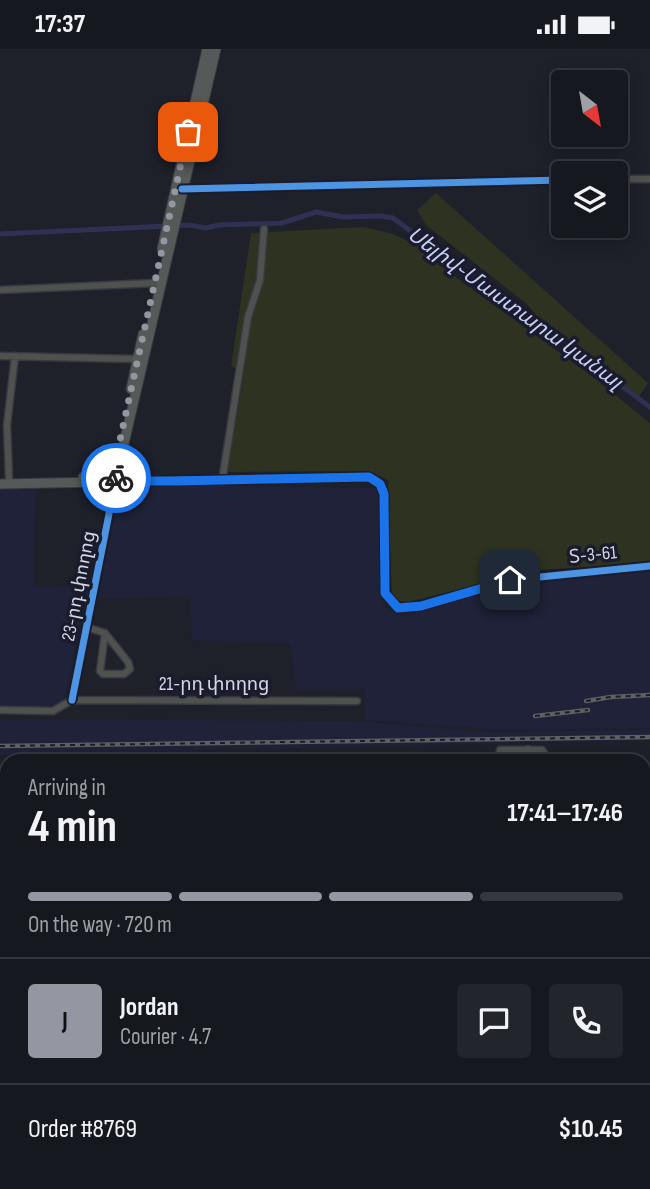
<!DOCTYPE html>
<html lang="en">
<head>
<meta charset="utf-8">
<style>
	body { margin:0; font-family:"Sofia Sans Condensed","Noto Sans Armenian",sans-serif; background:#23252d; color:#f1f3f6; height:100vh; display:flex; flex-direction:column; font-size:26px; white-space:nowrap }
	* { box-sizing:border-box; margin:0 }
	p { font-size:23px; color:#9ea0a5 }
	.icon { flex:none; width:38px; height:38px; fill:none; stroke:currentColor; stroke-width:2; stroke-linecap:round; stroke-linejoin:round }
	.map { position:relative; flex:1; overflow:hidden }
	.sheet { position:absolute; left:0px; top:705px; width:651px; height:436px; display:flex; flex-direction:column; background:#161820; border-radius:21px 21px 0 0; box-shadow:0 4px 18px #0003,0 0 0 2px #35373e }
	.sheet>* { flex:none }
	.needle { width:46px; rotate:149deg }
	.controls { position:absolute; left:551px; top:21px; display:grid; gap:14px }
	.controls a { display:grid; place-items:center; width:77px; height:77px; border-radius:7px; background:#161820; box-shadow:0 4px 18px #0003,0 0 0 2px #35373e; font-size:35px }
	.pin { position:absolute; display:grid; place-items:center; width:60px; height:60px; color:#fff; margin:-30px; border-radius:14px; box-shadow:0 4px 10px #0006 }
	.courier { position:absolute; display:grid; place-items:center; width:70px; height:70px; margin:-35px; border:5px solid #1a73e8; border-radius:50%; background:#fff; color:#222; box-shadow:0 2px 9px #0007 }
	.summary em { font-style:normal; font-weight:700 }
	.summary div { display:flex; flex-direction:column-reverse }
	.summary { display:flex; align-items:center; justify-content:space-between; height:119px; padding:0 28px }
	h1 { font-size:46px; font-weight:700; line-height:52px }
	.bar { display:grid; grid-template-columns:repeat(4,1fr); gap:10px 7px; align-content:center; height:84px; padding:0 28px }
	.bar i { height:9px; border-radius:5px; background:#35373e }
	.bar .selected { background:#9496a2 }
	.bar p { grid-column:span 4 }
	.line { display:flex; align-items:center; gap:18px; padding:0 28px; border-top:2px solid #35373e }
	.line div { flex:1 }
	.round { display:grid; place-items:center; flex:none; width:74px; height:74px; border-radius:7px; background:#23252d }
	.status { display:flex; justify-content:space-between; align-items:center; height:49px; padding:0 35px; background:#161820; direction:ltr }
	.status svg { height:19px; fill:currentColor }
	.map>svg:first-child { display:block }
	.built { fill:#1f2238 }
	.green { fill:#2d3320 }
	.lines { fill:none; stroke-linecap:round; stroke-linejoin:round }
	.canal { stroke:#2e3153; stroke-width:5 }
	.minor-casing { stroke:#383a43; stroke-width:9 }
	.major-casing { stroke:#383a43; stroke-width:10 }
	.highway-casing { stroke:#383a43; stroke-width:11 }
	.minor { stroke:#4f514f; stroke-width:6 }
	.major { stroke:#5a5c59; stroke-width:7 }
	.highway { stroke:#555957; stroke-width:9 }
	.rail-casing { stroke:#5f6160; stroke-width:4.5 }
	.rail { stroke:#1a1c2e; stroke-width:2; stroke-dasharray:5; stroke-linecap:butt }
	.cycleway-casing { stroke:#1a1c2e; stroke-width:11 }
	.cycleway { stroke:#4d94e3; stroke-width:7 }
	.done { stroke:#9496a2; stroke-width:7; stroke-dasharray:0 12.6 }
	.route { stroke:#1a73e8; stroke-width:9 }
	.labels { text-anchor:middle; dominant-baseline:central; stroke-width:7; stroke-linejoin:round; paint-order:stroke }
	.street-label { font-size:19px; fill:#d4d6e3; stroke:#1a1c2e }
	.water-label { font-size:21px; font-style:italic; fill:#c8cef6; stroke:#1a1c2e }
</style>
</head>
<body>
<div class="status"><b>17:37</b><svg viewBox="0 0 49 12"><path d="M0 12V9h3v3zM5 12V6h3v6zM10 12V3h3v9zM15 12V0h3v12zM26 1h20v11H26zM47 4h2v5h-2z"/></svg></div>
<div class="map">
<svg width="650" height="1140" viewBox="0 0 650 1140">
	<rect width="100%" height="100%" fill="#1e202a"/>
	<path class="built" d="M122 435 375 439 379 453 382 556 402 568 508 536 650 522V679L505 681 365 671V640L296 641 290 594 192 591 190 548 97 550Z
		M0 438H36L33 538 90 537 63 653 53 658 0 657Z
		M0 670 359 672 484 683 650 681V691L0 706Z"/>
	<path class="green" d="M436 144 648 334 638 349 545 277 527 255 426 176 417 161Z
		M364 178 393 185 418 197 450 224 588 324 650 374V514L536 521 408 553 397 552 392 546 388 431 369 422 227 423 244 325 231 317 251 184Z"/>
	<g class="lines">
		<path class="canal" d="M0 185 189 176 206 179 219 176 282 174 316 163 343 168 381 167 393 169 467 224 482 232 650 358"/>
		<defs>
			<path id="minor" d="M616 130H650
				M182 140 564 131
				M0 241 155 234
				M0 307 137 310
				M9 429 7 376 15 307
				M222 432 248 268 260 231 264 180
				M92 433 102 439 109 448
				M86 578 105 584 128 613 130 620 124 625H103L100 622 105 584
				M72 651 109 465 110 428 134 432 369 428 380 435 384 445 385 544 398 559 421 557 510 531 650 517
				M72 651 357 652
				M0 661 53 662 72 651
				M528 700V712
				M514 701V712
				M498 712 500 701H542L544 704V712
				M644 786 649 797
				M644 817 650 816
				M644 990H650
				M0 1010H7
				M27 1134V1140
				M205 1134V1140
				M229 1134V1140
				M301 1134V1140
				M371 1134V1140
				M450 1134V1140
				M531 1134V1140
				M595 1134V1140
				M639 1134V1140
				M148 1140V1134"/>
			<path id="major" d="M124 1134V1140"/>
			<path id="highway" d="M162 200 207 0
				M131 340 143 285
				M83 428C100 428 112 422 117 405
				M0 435 99 433 110 428 118 420 216 0
				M644 758H650
				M0 773 7 772"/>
		</defs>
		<use href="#minor" class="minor-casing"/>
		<use href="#major" class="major-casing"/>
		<use href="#highway" class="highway-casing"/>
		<use href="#minor" class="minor"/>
		<use href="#major" class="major"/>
		<use href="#highway" class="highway"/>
		<defs>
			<path id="rail" d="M586 652 611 648 650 646
				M535 667 588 661
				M0 697 650 688"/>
		</defs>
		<use href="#rail" class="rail-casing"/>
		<use href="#rail" class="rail"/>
		<defs>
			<path id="cycleway" d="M182 140 564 131
				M72 651 109 465 110 428 134 432 369 428 380 435 384 445 385 544 398 559 421 557 510 531 650 517"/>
		</defs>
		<use href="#cycleway" class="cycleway-casing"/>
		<use href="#cycleway" class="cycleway"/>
	</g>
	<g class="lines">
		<path class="done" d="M116 429 110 428 106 423 115 411 118 400 188 83"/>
		<path class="route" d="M116 429 134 432H174L369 428 380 435 384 445 385 544 398 559 421 557 510 531"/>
	</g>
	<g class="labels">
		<g class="street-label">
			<text transform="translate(593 506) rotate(-6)">Տ-3-61</text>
			<text transform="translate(79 537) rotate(-79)">23-րդ փողոց</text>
			<text x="214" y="635">21-րդ փողոց</text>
		</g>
		<g class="water-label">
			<text transform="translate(515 259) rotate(36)">Սելիվ֊Մաստարա կանալ</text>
		</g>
	</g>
</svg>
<div class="controls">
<a><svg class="needle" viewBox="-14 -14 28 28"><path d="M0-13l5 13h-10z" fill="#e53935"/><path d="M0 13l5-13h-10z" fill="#9ea0a5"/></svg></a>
<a><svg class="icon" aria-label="layers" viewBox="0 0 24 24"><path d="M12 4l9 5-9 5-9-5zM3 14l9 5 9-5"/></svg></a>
</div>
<div class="pin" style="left:188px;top:83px;background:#ea580c"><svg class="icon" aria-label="bag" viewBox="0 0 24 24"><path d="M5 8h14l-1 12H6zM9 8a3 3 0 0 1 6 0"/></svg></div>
<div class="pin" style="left:510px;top:531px;background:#1f2937"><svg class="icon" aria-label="home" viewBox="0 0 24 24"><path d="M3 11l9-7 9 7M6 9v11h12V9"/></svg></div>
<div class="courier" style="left:116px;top:429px"><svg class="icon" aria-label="bike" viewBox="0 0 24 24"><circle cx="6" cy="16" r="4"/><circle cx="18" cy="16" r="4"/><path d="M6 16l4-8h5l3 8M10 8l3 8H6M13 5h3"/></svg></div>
<section class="sheet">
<div class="summary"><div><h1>4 min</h1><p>Arriving in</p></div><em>17:41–17:46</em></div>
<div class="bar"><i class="selected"></i><i class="selected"></i><i class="selected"></i><i></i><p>On the way · 720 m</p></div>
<div class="line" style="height:126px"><b class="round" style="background:#9496a2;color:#111">J</b><div><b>Jordan</b><p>Courier · 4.7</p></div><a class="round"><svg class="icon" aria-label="chat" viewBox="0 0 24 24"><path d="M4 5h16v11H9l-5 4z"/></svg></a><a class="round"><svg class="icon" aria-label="phone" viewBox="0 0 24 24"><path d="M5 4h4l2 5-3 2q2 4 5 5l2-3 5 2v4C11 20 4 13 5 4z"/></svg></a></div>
<div class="line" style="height:91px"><div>Order #8769</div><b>$10.45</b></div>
</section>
</div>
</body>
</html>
